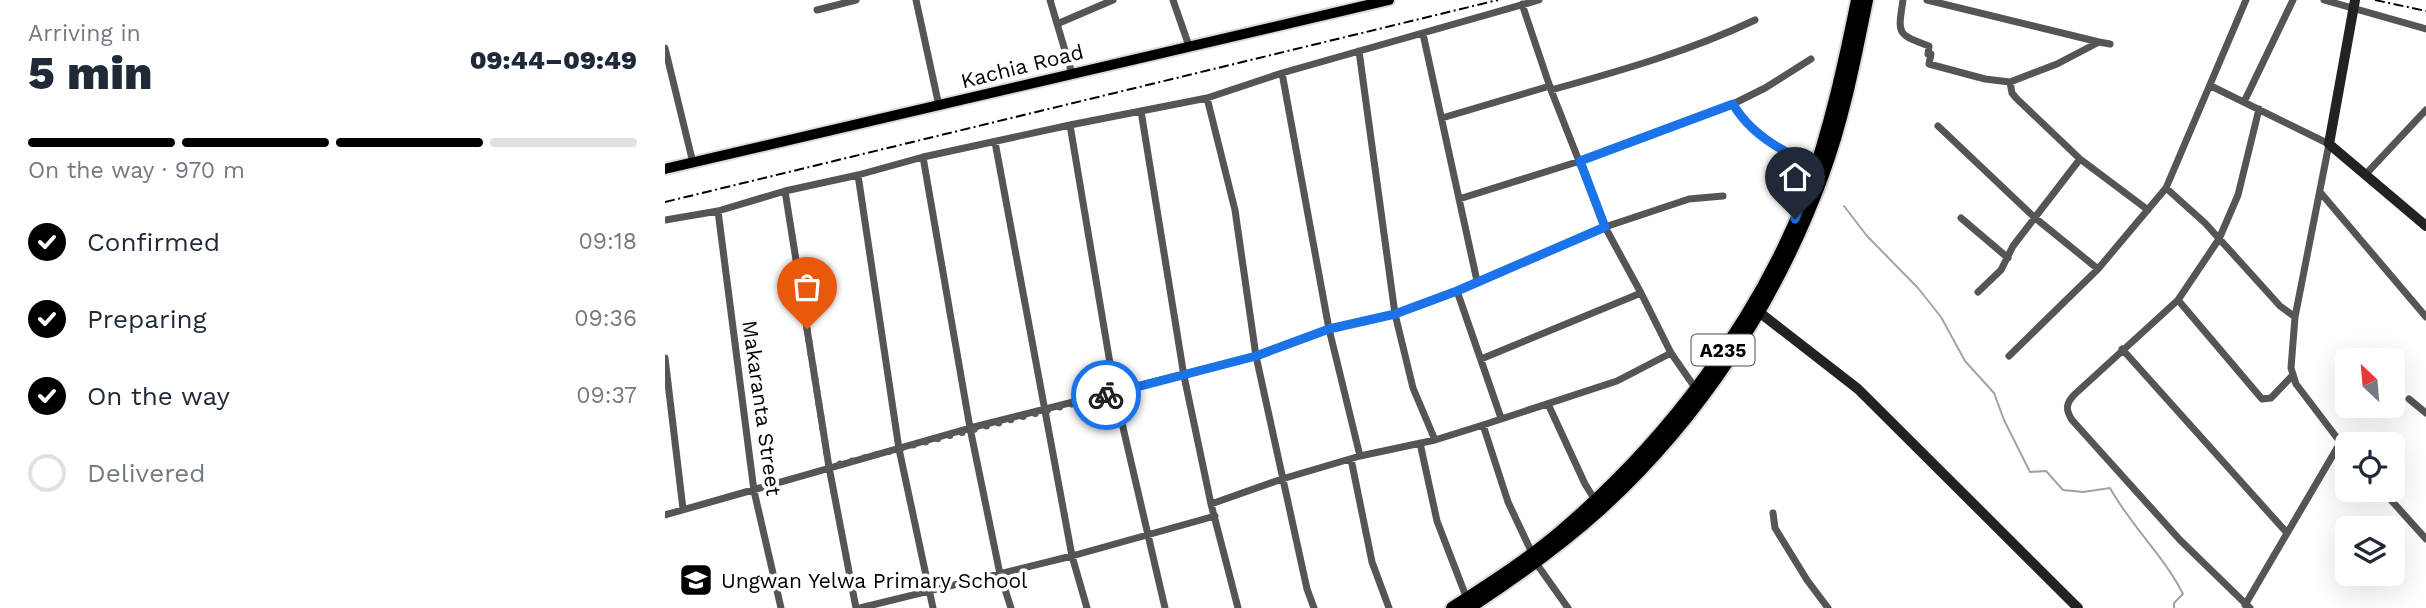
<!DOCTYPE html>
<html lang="en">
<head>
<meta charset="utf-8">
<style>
	body { margin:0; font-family:"Work Sans",sans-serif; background:#f6f6f7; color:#1f2937; height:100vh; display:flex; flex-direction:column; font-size:26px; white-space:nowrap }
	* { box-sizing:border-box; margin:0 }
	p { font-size:23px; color:#747a83 }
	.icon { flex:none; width:38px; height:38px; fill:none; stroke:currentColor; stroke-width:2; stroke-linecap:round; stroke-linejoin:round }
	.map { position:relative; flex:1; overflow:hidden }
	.details { display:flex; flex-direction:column; background:#fff; width:665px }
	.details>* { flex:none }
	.needle { width:46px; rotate:334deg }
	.controls { position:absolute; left:1670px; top:348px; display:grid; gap:14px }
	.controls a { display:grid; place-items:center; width:70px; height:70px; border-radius:10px; background:#fff; box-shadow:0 7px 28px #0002; font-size:35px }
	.pin { position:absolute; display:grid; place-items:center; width:60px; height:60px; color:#fff; margin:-72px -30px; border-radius:50% 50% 50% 0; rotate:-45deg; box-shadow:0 0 7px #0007 }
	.pin .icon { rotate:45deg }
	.courier { position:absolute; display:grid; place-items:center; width:70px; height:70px; margin:-35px; border:5px solid #1a73e8; border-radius:50%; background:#fff; color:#222; box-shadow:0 2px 9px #0007 }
	.headline em { font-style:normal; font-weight:800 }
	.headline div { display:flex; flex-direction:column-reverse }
	.headline { display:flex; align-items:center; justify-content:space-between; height:119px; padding:0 28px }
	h1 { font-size:46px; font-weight:800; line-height:52px }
	.bar { display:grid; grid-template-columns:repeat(4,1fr); gap:10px 7px; align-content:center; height:84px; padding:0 28px }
	.bar i { height:9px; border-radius:5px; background:#e0e1e3 }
	.bar .active { background:#000 }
	.bar p { grid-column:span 4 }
	ol { padding:0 28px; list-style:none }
	li { display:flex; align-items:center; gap:21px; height:77px }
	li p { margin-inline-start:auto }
	li .icon { padding:7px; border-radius:50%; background:#000; color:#fff; stroke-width:4 }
	li:last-child { color:#747a83 }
	li i { width:38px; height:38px; border:4px solid #e0e1e3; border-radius:50% }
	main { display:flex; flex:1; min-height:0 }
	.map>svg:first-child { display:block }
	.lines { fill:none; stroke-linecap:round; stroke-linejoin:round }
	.stream { stroke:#a3a3a3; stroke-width:2 }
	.primary-casing { stroke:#dbdbdb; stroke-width:14 }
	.highway-casing { stroke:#dbdbdb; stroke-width:16 }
	.street { stroke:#555; stroke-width:7 }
	.secondary { stroke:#222; stroke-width:10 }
	.primary { stroke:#000; stroke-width:10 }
	.highway { stroke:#000; stroke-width:12 }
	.rail { stroke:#000; stroke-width:2; stroke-dasharray:10 3.5 2 3.5; stroke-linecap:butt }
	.done { stroke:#595959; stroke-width:7; stroke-dasharray:0 12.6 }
	.route { stroke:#1a73e8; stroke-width:9 }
	.labels { text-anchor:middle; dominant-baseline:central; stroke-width:7; stroke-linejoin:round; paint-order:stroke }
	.shield { fill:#fff; stroke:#4c4c4c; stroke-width:2 }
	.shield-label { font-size:19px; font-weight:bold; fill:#000 }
	.street-label { font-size:21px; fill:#000; stroke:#fff }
	.poi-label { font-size:21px; fill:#000; stroke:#fff; text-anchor:start }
</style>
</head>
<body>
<main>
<section class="details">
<div class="headline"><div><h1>5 min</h1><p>Arriving in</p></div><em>09:44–09:49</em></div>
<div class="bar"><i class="active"></i><i class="active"></i><i class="active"></i><i></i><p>On the way · 970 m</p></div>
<ol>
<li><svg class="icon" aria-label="check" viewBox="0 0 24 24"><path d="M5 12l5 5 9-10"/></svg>Confirmed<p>09:18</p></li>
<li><svg class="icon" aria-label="check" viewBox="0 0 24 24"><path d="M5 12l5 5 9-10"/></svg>Preparing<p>09:36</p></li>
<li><svg class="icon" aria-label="check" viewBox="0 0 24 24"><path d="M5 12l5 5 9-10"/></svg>On the way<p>09:37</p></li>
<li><i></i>Delivered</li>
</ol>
</section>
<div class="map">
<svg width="1761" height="608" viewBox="0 0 1761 608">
	<rect width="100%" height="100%" fill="#fff"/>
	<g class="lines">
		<path class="stream" d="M1179 206 1202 236 1253 288 1276 317 1300 361 1329 393 1339 420 1365 472 1381 471 1398 490 1418 492 1445 488C1466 526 1499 556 1518 594L1509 603V608"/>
		<defs>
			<path id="primary" d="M0 169 724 0"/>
			<path id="highway" d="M787 608C824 584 862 560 896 531 1001 442 1094 320 1143 190 1165 128 1179 64 1192 0
				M804 608C850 578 895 546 936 509 1035 419 1112 301 1158 175 1179 118 1190 59 1202 0"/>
		</defs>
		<use href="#primary" class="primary-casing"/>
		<use href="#highway" class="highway-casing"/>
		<path class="street" d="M251 0 274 106
			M385 0 407 74
			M508 0 524 46
			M1238 0C1233 34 1231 34 1264 46L1263 54H1266L1264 64 1320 79 1345 82 1347 93 1351 98 1415 159 1483 210
			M1262 0 1434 42
			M1659 0 1761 29
			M857 4 886 90 940 227 976 293 1006 353 1031 389
			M152 10 191 0
			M392 24 448 0
			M758 34 812 281
			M0 48 28 163
			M694 51 730 314 748 388 770 440
			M617 73 664 329 695 456
			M1345 82 1392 64 1434 42 1445 44
			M1546 86 1664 144 1630 317 1626 368 1631 384 1682 451
			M886 90C955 71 1025 51 1090 20
			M542 98 570 210 591 356 642 589 649 608
			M1579 102 1628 0
			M1068 104C1086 135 1118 153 1151 165
			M476 111 519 376 546 504 573 608
			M777 118 885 86
			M405 125 450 393 500 608
			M1273 126 1369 217 1433 269
			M330 142 407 556 422 608
			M258 157 305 428 335 574 346 608
			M193 175 234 449 268 608
			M1700 175 1761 110
			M1501 188 1540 223 1615 306 1630 317
			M120 191 164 467 191 608
			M1655 192 1761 317
			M794 199 915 161 1068 104 1100 88 1146 59
			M53 211 89 491 116 608
			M1296 218 1343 258
			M0 220 53 211 120 191 193 175 258 157 405 125 542 98 617 73 874 0
			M792 291 836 418
			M1313 292 1336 270 1348 246 1415 159
			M1513 300 1597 399 1606 398 1627 376
			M1457 349 1622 533
			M1344 356 1433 269 1501 188 1581 0
			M0 358 18 509
			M816 359 976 293
			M1744 399 1761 413
			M883 404 920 484 930 500
			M818 425 843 502 867 553
			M755 443 772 521 802 599
			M686 459 707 562 724 608
			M1717 490 1761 539
			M546 504 617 479 695 456 770 440 818 425 952 381 1006 353
			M1108 513 1110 528 1142 580 1163 608
			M0 515 305 428 591 356 664 329 730 314 792 291 940 227 1024 199 1058 196
			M871 563 903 608
			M1580 605 1675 443
			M195 608 407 556 550 516
			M1585 608 1515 540 1407 420C1400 409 1401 403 1410 394L1513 300 1554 239 1573 195 1594 109"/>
		<path class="secondary" d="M1690 0 1664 144 1761 226
			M1094 312 1193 389 1413 608"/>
		<use href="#primary" class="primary"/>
		<use href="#highway" class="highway"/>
		<path class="rail" d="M1710 0 1761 11
			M0 202 833 0"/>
	</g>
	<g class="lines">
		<path class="done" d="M142 329 164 467 441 395"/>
		<path class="route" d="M441 395 591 356 664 329 730 314 792 291 940 227 915 161 1068 104C1086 135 1118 153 1152 165L1130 219"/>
	</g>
	<defs>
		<symbol id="school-square" viewBox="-11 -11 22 22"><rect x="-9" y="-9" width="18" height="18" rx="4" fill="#000" stroke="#fff"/><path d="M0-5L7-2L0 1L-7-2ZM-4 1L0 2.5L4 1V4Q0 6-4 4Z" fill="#fff"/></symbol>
	</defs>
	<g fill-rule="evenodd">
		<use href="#school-square" x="12" y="561" width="38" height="38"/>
	</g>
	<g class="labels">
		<rect class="shield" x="1026.5" y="334.5" width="63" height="31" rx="5"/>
		<g class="shield-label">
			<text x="1058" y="350">A235</text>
		</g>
		<g class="street-label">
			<text transform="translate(357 66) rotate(-14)">Kachia Road</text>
			<text transform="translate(97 408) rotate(82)">Makaranta Street</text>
		</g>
		<g class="poi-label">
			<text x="56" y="580">Ungwan Yelwa Primary School</text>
		</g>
	</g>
</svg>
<div class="controls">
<a><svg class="needle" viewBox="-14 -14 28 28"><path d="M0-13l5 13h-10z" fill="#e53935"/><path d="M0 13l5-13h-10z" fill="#747a83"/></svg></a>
<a><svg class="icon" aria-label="locate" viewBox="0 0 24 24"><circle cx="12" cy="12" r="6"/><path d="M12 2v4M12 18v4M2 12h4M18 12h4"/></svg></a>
<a><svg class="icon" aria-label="layers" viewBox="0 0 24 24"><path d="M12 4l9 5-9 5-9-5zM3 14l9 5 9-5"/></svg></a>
</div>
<div class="pin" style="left:142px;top:329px;background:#ea580c"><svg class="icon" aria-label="bag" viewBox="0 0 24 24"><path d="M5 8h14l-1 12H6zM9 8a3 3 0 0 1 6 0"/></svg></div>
<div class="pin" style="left:1130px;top:219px;background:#1f2937"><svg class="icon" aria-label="home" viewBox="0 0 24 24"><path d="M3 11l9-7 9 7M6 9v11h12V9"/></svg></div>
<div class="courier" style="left:441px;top:395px"><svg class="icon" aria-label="bike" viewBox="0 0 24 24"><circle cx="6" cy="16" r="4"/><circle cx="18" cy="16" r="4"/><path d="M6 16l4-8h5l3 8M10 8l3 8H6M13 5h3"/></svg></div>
</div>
</main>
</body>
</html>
